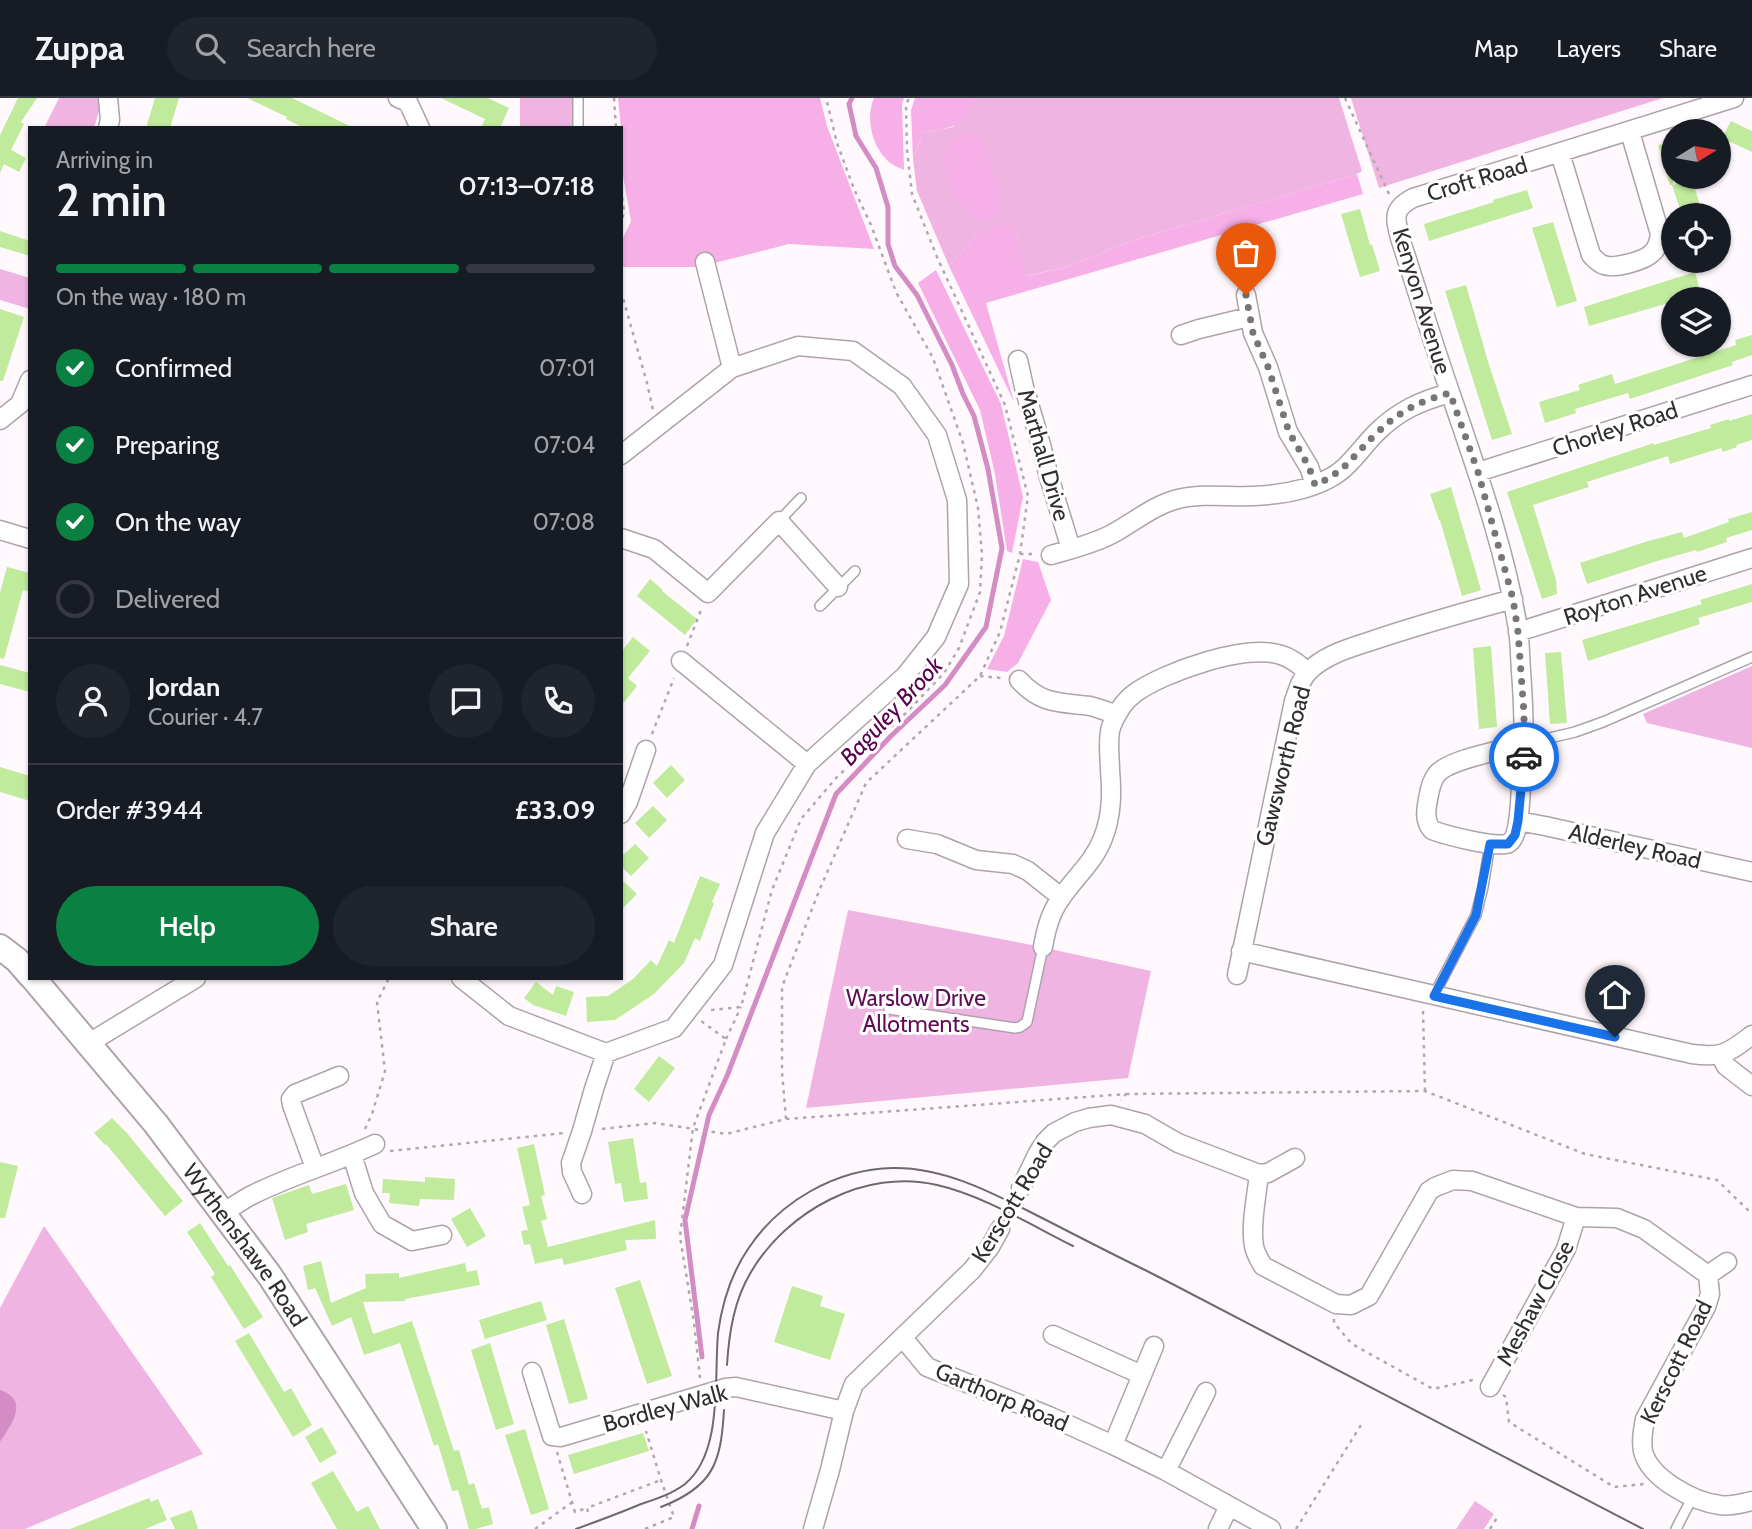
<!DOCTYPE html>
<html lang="en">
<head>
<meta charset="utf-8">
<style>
	body { margin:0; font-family:Cabin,sans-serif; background:#20242c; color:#f1f3f6; height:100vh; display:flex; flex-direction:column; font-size:26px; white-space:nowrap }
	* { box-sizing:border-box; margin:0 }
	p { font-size:23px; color:#9ea1a6 }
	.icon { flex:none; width:38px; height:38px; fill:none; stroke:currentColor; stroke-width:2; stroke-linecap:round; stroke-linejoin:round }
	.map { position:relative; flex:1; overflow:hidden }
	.details { position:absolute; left:28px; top:28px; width:595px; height:854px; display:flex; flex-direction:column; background:#171b24; border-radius:0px; box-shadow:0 2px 5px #0004 }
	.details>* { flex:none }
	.needle { width:46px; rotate:79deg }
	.fabs { position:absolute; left:1661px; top:21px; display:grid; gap:14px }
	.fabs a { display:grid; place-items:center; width:70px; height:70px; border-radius:50%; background:#171b24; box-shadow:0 2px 5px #0004; font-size:35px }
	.pin { position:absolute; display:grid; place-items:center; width:60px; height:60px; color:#fff; margin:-72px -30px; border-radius:50% 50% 50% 0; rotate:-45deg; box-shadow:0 0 7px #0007 }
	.pin .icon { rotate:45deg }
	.courier { position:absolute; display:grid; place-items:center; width:70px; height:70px; margin:-35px; border:5px solid #1a73e8; border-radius:50%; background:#fff; color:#222; box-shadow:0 2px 9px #0007 }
	.summary em { font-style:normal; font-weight:600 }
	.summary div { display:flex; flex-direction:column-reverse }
	.summary { display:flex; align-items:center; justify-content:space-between; height:119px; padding:0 28px }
	h1 { font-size:46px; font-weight:600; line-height:52px }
	.bar { display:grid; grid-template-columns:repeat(4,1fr); gap:10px 7px; align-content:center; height:84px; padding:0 28px }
	.bar i { height:9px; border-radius:5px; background:#363941 }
	.bar .selected { background:#0b8043 }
	.bar p { grid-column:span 4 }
	.line { display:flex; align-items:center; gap:18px; padding:0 28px; border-top:2px solid #363941 }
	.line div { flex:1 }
	.round { display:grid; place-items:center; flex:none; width:74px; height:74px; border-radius:37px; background:#20242c }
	ol { padding:0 28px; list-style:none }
	li { display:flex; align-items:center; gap:21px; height:77px }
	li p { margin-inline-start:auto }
	li .icon { padding:7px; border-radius:50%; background:#0b8043; color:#fff; stroke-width:4 }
	li:last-child { color:#9ea1a6 }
	li i { width:38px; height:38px; border:4px solid #363941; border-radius:50% }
	.button { display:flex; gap:14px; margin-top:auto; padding:14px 28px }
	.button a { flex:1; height:80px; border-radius:42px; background:#0b8043; color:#fff; font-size:28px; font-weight:600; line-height:80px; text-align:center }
	.button a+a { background:#20242c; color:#f1f3f6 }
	header { display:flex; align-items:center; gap:42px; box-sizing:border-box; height:98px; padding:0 35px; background:#171b24; border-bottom:2px solid #363941 }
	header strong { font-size:33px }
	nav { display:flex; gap:38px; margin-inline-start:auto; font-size:24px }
	.search { width:490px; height:63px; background:#20242c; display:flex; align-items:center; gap:18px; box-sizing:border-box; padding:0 24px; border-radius:38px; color:#9ea1a6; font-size:26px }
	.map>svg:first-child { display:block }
	.green { fill:#efb4e2 }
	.forest { fill:#f7afe7 }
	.water { fill:#d38dc4 }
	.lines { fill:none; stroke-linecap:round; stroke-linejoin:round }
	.stream { stroke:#d38dc4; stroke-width:5 }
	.building { fill:#c0ea9c }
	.lane-casing { stroke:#ada3ab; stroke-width:12 }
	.street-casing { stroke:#ada3ab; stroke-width:21 }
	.secondary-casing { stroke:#ada3ab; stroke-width:28 }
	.path { stroke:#afa9ad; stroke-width:2.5; stroke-dasharray:3.5 5; stroke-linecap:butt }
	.lane { stroke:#fff; stroke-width:9 }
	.street { stroke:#fff; stroke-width:18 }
	.secondary { stroke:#fff; stroke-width:24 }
	.tram { stroke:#6e696d; stroke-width:2 }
	.done { stroke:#797478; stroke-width:7; stroke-dasharray:0 12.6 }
	.route { stroke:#1a73e8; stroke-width:9 }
	.labels { text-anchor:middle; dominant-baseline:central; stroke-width:6; stroke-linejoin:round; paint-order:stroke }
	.street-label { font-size:23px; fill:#312d30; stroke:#fff }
	.park-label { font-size:23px; fill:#5f0b55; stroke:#fff }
	.water-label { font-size:24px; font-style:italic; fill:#58004e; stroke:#fff }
</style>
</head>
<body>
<header>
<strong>Zuppa</strong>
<div class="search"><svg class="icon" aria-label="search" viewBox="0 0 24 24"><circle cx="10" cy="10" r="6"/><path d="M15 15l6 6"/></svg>Search here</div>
<nav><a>Map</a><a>Layers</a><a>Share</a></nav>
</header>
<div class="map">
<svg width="1752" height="1431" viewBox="0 0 1752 1431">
	<rect width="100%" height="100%" fill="#fff8fd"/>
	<path class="green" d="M59 0H103L94 30H44Z
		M520 0H580L581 30H520Z
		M973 0H1339L1362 73 1357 76 1131 143 1067 169 1026 178 1015 132 978 136 949 168 917 93 913 61 923 35 953 29 974 2Z
		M1351 0H1663L1379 90Z
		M0 171 30 180V211L0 202Z
		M1752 568V650L1647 625 1643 616Z
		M848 812 1032 847 1151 873 1128 980 806 1010Z
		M44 1128 203 1356 25 1431H0V1210Z
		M1475 1403 1494 1416 1484 1431H1456Z"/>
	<path class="forest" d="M618 0H820L827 28 874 151 789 146 699 169H621V144L631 123 622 72 621 30Z
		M874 0H904L902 6 904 72C899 70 893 67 889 64 872 49 865 20 874 0Z
		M915 0H973L974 2C964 31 950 29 923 35L913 61 911 12Z
		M975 36 986 49 1001 100 999 120 979 124 965 113 950 90 944 62 951 45 964 37Z
		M1357 76 1363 96 986 205 1014 304 949 168 978 136 1006 125 1015 132 1027 178 1067 169 1131 143Z
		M936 172 1001 306 1023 399 1012 455 1007 453 995 376 980 312 918 185Z
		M1023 461 1038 464 1051 502 1018 565 1007 574 987 571 1004 538Z"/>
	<path class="water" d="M0 1292C30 1302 12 1326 0 1344Z"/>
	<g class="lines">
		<path class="stream" d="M702 1259 685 1122 709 1017 727 978 836 696 891 638 945 587 986 529 1002 450 988 371 974 318 963 296 952 267 917 197 895 168 888 146V109L876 70 856 38 849 6 852 0
			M692 1431 699 1408"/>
	</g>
	<path class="building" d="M18 0H37L21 24 24 26 11 52 26 60 19 74 4 66 0 75V37Z
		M155 0H179L170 30H146Z
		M247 0H292L354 30H304L286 21 287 19Z
		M441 0H488L509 10 500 30H481L485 21Z
		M1731 23 1752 33V54L1722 40Z
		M1673 43V87L1692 81 1701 111 1682 117 1672 87H1670L1658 47Z
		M1527 92 1533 110 1429 143 1424 126 1494 104 1493 102Z
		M1360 111 1370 147 1372 146 1380 173 1360 179 1341 116Z
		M1553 124 1577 203 1557 209 1532 130Z
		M0 133 30 143V158L0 149Z
		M1695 174 1701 196 1680 201H1673V203L1665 206 1589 228 1584 209Z
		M1466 187 1489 267 1512 336 1492 342 1445 193Z
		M0 211 24 219 3 283H0Z
		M1752 237V257L1732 264 1733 267 1630 301 1628 295 1575 311 1576 315 1545 325 1539 304 1580 292 1578 287 1612 276 1615 286 1736 247 1735 242Z
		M1752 316V342L1736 347 1737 349 1723 354 1721 350 1670 366 1668 358 1587 384 1589 389 1533 407 1556 482 1557 496 1542 501 1507 394 1654 345V347L1711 330 1710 327 1729 321V323Z
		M1451 389 1481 492 1462 498 1440 422H1439L1430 396Z
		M1752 414V432L1726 440 1727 444 1697 454 1696 452 1654 464 1587 486 1580 465 1645 444 1682 434 1684 440 1729 424 1728 421Z
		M7 469 30 475V486L28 493 23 492 4 561 0 560V495Z
		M650 481 663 492 662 493 697 521 685 537 637 498Z
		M1752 486V504L1698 520 1700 526 1588 563 1582 542 1702 506 1700 502Z
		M633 539 650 553 628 580 637 588 621 608V554Z
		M1491 548 1497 629 1479 631 1473 550Z
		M1561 554 1567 625 1550 626 1545 555Z
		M0 567 30 575V594L0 586Z
		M671 667 685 682 667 700 653 685Z
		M0 669 30 678V703L0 694Z
		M653 708 667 722 649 740 635 725Z
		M635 746 649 760 631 778 621 768V759Z
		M700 778 720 786 712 804 714 805 700 843 695 840 684 865 654 896 615 922 587 924 586 899 608 898 633 881 651 862 657 868 669 842 674 845Z
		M621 781 637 796 621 812Z
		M536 884 553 897 556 888 574 894 566 918 533 907 524 900Z
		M659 958 675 970 649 1004 634 991Z
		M112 1020 126 1034 183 1103 165 1118 106 1046 105 1047 94 1035Z
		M633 1040 640 1085 646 1084 648 1101 624 1104 621 1085 615 1086 608 1044Z
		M534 1046 545 1097 541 1098 547 1121 541 1123 548 1149 655 1122 656 1141 625 1142 627 1152 564 1167 562 1160 535 1166 530 1146 524 1147 521 1133 528 1132 522 1109 530 1107 517 1050Z
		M0 1064 18 1068 5 1120H0Z
		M425 1079 455 1081 454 1102 420 1101 419 1108 389 1105 390 1095H382L383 1081 425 1084Z
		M346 1086 354 1112 306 1126 308 1134 285 1142 272 1100 309 1087 312 1096Z
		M470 1110 486 1138 467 1149 451 1121Z
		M200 1125 228 1168 230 1167 263 1219 244 1231 211 1179 215 1176 187 1134Z
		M321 1163 331 1205 366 1190 365 1176 399 1175V1180L465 1165 467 1174 477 1172 480 1187 405 1201V1203L363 1204 373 1236 412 1223 454 1353 459 1352 469 1387 474 1385 482 1411 489 1409 493 1426 476 1431H469L458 1392 452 1393 438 1346 434 1348 400 1245 364 1257 351 1219 332 1228 315 1190 308 1192 303 1168Z
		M640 1182 672 1278 647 1286 615 1190Z
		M792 1188 823 1198 820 1208 845 1216 830 1262 774 1244Z
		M541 1203 547 1222 485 1241 479 1222Z
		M564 1221 588 1301 569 1306 546 1227Z
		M249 1235 284 1294 291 1290 312 1327 293 1339 235 1243Z
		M490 1245 514 1326 496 1332 471 1252Z
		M322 1329 337 1355 320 1365 305 1339Z
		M525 1331 549 1411 531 1417 505 1337Z
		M643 1335 649 1353 574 1376 568 1357Z
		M333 1373 357 1414 368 1408 380 1431H337L311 1385Z
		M149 1400 151 1404 158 1401 167 1422 145 1431H70Z
		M192 1412 198 1431H175L170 1420Z"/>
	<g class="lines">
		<defs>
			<path id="lane" d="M578 30V0
				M779 423 801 400
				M820 508 855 473
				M1524 646 1575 634 1603 624 1752 559
				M1434 897 1476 817 1483 789 1490 746
				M889 911 1015 930 1020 929 1027 924 1043 849
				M1676 1431 1692 1400"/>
			<path id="street" d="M108 0 110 22 108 30
				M398 0 408 4 420 30
				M1560 55 1591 157C1595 161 1599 166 1604 167 1614 171 1644 163 1652 155 1658 150 1659 143 1660 136L1630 34
				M705 164 732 270
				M1246 197 1253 235 1268 269 1288 334 1309 369 1315 387
				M1181 237 1199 231 1249 219
				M1018 262 1024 289 1041 347 1049 379 1071 451
				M0 322 20 306 30 282
				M1478 374 1752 287
				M0 432 30 441
				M621 440 654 451 708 495 779 423 838 489
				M1051 457C1072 451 1093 446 1112 436 1134 424 1154 407 1178 401 1202 395 1228 399 1253 398 1278 397 1308 392 1330 380 1349 370 1361 350 1376 335 1398 313 1420 303 1450 295
				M1518 534 1752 460
				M681 563 807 666
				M1019 582C1042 607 1059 604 1090 608 1099 610 1108 614 1117 617
				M1524 646C1504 652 1449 661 1437 676 1431 683 1430 692 1428 701 1426 713 1424 722 1432 732 1445 737 1498 751 1509 745 1520 738 1520 701 1521 689 1525 650 1524 612 1521 573 1520 559 1520 544 1518 531 1505 450 1477 373 1451 297 1433 245 1417 192 1400 140 1395 120 1392 111 1413 100L1734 0
				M621 716 628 704 646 652
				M1518 723 1545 728 1752 774
				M907 741 937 746 976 762 1013 766 1028 773 1061 799
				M1043 849C1046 832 1050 815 1061 800 1075 779 1094 764 1103 740 1112 717 1112 695 1110 672 1110 658 1107 642 1111 629 1116 616 1124 603 1135 595 1164 574 1247 545 1281 557 1292 560 1299 567 1308 574
				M1241 853 1692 956C1723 960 1728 955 1752 937
				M1237 877 1294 603C1298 593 1300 582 1308 574 1324 557 1350 550 1371 543 1418 527 1465 514 1513 501
				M461 880 509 918 606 955 674 930 723 867 765 735 807 666 905 578 936 539 959 486 957 402 937 337 902 288 853 253 798 248 732 270 621 357
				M89 945 196 880
				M1720 957 1726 968 1752 988
				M352 1057 364 1095 382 1126 412 1143 442 1137
				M315 1070 292 1007 291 1001 295 996 339 978
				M1259 1076 1268 1075 1295 1060
				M1021 1090 1038 1055 1045 1044 1054 1035 1075 1024 1089 1020 1111 1017 1145 1026 1178 1045 1259 1076C1257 1096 1250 1128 1254 1148 1255 1155 1259 1161 1263 1168L1336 1206 1351 1207 1369 1198 1429 1093 1435 1089 1453 1082 1472 1083 1576 1119 1617 1120 1644 1131 1708 1177 1710 1196 1706 1209 1645 1321C1643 1332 1641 1342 1643 1353 1649 1380 1694 1404 1720 1407 1730 1409 1742 1405 1752 1403
				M582 1096 572 1074 571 1065 582 1033 594 991 606 955
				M223 1115C233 1109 242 1102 252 1097 292 1077 335 1065 375 1046
				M1708 1177 1727 1164
				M1053 1237 1142 1277
				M903 1240 927 1269 1049 1318 1113 1347 1166 1373 1271 1431
				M532 1274 552 1338 561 1339 725 1290 736 1289 844 1313
				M1490 1289 1566 1151 1576 1119
				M1113 1347 1154 1248
				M1166 1373 1206 1294
				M813 1431 830 1372 844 1313 854 1286 972 1172 990 1149 1000 1131
				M1218 1431 1229 1408"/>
			<g id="secondary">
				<path d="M0 849 17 862 30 877"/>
				<path id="s1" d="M33 880 156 1026 270 1178 434 1431"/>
			</g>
		</defs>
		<use href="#lane" class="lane-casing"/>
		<use href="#street" class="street-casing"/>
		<use href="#secondary" class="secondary-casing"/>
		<path class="path" d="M614 0 616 30
			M1345 0 1389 96
			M621 91 624 113 621 127
			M621 193 647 285 653 312
			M1020 456H1034
			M687 548 701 512
			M980 578 1001 580
			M652 636 674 580
			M711 912 741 909 772 792 801 721 837 679 906 615 944 575 959 550 980 494 982 456 978 410 963 345 933 260 896 194 871 127 854 91 837 45 826 0
			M1423 913 1425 993
			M726 941 741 909
			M1126 996 1425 993 1585 1056 1717 1082 1752 1116
			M786 1021 782 974V889L819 793 866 685 980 578 1000 534 1020 456 1028 398 1005 307 937 159 912 96 907 52 906 7 909 0
			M365 1031 372 1016 385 973 377 904 389 880
			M602 1031 655 1025 726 1036 786 1021 1126 996 1121 1002
			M390 1053 564 1035
			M1334 1221V1225L1352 1246 1433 1291 1473 1282
			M700 1280 694 1224 680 1139 693 1030 726 941 701 923
			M1503 1297 1506 1299 1509 1324 1614 1389 1644 1386
			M557 1354 575 1414 587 1410
			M588 1414 587 1410 661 1382
			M535 1431 571 1405
			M645 1431 674 1419 661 1382 646 1333
			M1296 1431 1361 1327
			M1490 1431 1498 1418"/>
		<use href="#lane" class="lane"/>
		<use href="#street" class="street"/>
		<use href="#secondary" class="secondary"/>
		<path class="tram" d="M727 1267C729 1235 734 1202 751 1174 787 1113 865 1070 937 1087 982 1097 1031 1127 1073 1148
			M661 1409C713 1389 721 1365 724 1312
			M576 1431C598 1423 620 1415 641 1406 656 1401 672 1396 685 1386 723 1355 714 1280 718 1235 722 1206 731 1176 748 1151 779 1104 835 1071 893 1070 948 1069 1000 1099 1048 1123 1081 1140 1114 1157 1147 1173 1313 1258 1478 1345 1643 1431"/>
	</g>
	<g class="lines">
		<path class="done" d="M1246 197 1253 235 1268 269 1289 334 1309 369 1315 387C1347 373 1354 356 1378 334 1401 312 1420 303 1450 295L1478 374 1513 501 1518 534 1524 615V659"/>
		<path class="route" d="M1524 659 1518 723 1515 737 1508 746H1490L1476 817 1434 898 1615 939"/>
	</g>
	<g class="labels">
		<g class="street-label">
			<text transform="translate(1477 81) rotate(-17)">Croft Road</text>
			<text transform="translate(1422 203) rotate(73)">Kenyon Avenue</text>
			<text transform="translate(1615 331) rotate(-18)">Chorley Road</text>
			<text transform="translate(1044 357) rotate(74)">Marthall Drive</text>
			<text transform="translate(1635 497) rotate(-18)">Royton Avenue</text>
			<text transform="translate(1283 668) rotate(-76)">Gawsworth Road</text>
			<text transform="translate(1635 748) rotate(13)">Alderley Road</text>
			<text transform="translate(1012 1105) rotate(-59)">Kerscott Road</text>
			<text stroke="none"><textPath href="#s1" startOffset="341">Wythenshawe Road</textPath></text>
			<text transform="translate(1535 1205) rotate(-62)">Meshaw Close</text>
			<text transform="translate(1676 1264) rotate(-64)">Kerscott Road</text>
			<text transform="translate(1002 1299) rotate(23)">Garthorp Road</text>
			<text transform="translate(665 1310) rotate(-15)">Bordley Walk</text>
		</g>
		<g class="park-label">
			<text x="916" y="900">Warslow Drive<tspan x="916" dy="26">Allotments</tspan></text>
		</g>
		<g class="water-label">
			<text transform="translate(891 613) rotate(-47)">Baguley Brook</text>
		</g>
	</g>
</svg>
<div class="fabs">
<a><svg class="needle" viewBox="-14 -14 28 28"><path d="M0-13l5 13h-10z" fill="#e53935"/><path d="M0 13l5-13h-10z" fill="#9ea1a6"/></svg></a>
<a><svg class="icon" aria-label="locate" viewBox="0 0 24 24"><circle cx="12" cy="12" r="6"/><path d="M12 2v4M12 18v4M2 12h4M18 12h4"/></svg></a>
<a><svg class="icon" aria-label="layers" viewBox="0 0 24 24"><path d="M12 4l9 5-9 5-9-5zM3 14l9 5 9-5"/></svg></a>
</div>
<div class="pin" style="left:1246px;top:197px;background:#ea580c"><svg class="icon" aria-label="bag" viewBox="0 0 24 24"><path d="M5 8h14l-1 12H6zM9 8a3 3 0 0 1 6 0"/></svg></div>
<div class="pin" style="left:1615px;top:939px;background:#1f2937"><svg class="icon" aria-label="home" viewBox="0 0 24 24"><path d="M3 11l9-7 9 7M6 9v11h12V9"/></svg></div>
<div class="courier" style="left:1524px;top:659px"><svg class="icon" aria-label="car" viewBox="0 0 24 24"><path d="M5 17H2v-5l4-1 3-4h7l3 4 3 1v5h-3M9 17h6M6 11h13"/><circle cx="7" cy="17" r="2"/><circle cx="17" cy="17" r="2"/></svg></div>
<section class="details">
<div class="summary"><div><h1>2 min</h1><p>Arriving in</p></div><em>07:13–07:18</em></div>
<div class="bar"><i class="selected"></i><i class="selected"></i><i class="selected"></i><i></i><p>On the way · 180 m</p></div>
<ol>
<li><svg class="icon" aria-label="check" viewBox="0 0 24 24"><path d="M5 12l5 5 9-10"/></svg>Confirmed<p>07:01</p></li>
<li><svg class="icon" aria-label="check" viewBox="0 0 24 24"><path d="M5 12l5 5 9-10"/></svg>Preparing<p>07:04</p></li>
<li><svg class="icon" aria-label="check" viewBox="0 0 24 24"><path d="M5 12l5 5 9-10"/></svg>On the way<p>07:08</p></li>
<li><i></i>Delivered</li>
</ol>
<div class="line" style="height:126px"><a class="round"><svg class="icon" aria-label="person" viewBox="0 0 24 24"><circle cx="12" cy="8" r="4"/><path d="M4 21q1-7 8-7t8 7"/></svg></a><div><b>Jordan</b><p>Courier · 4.7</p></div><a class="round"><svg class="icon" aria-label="chat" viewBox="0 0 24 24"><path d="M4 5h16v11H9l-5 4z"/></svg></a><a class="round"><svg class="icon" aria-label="phone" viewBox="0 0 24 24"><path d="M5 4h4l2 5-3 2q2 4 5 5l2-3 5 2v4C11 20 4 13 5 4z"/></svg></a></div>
<div class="line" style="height:91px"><div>Order #3944</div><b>£33.09</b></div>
<div class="button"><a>Help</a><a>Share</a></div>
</section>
</div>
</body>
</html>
